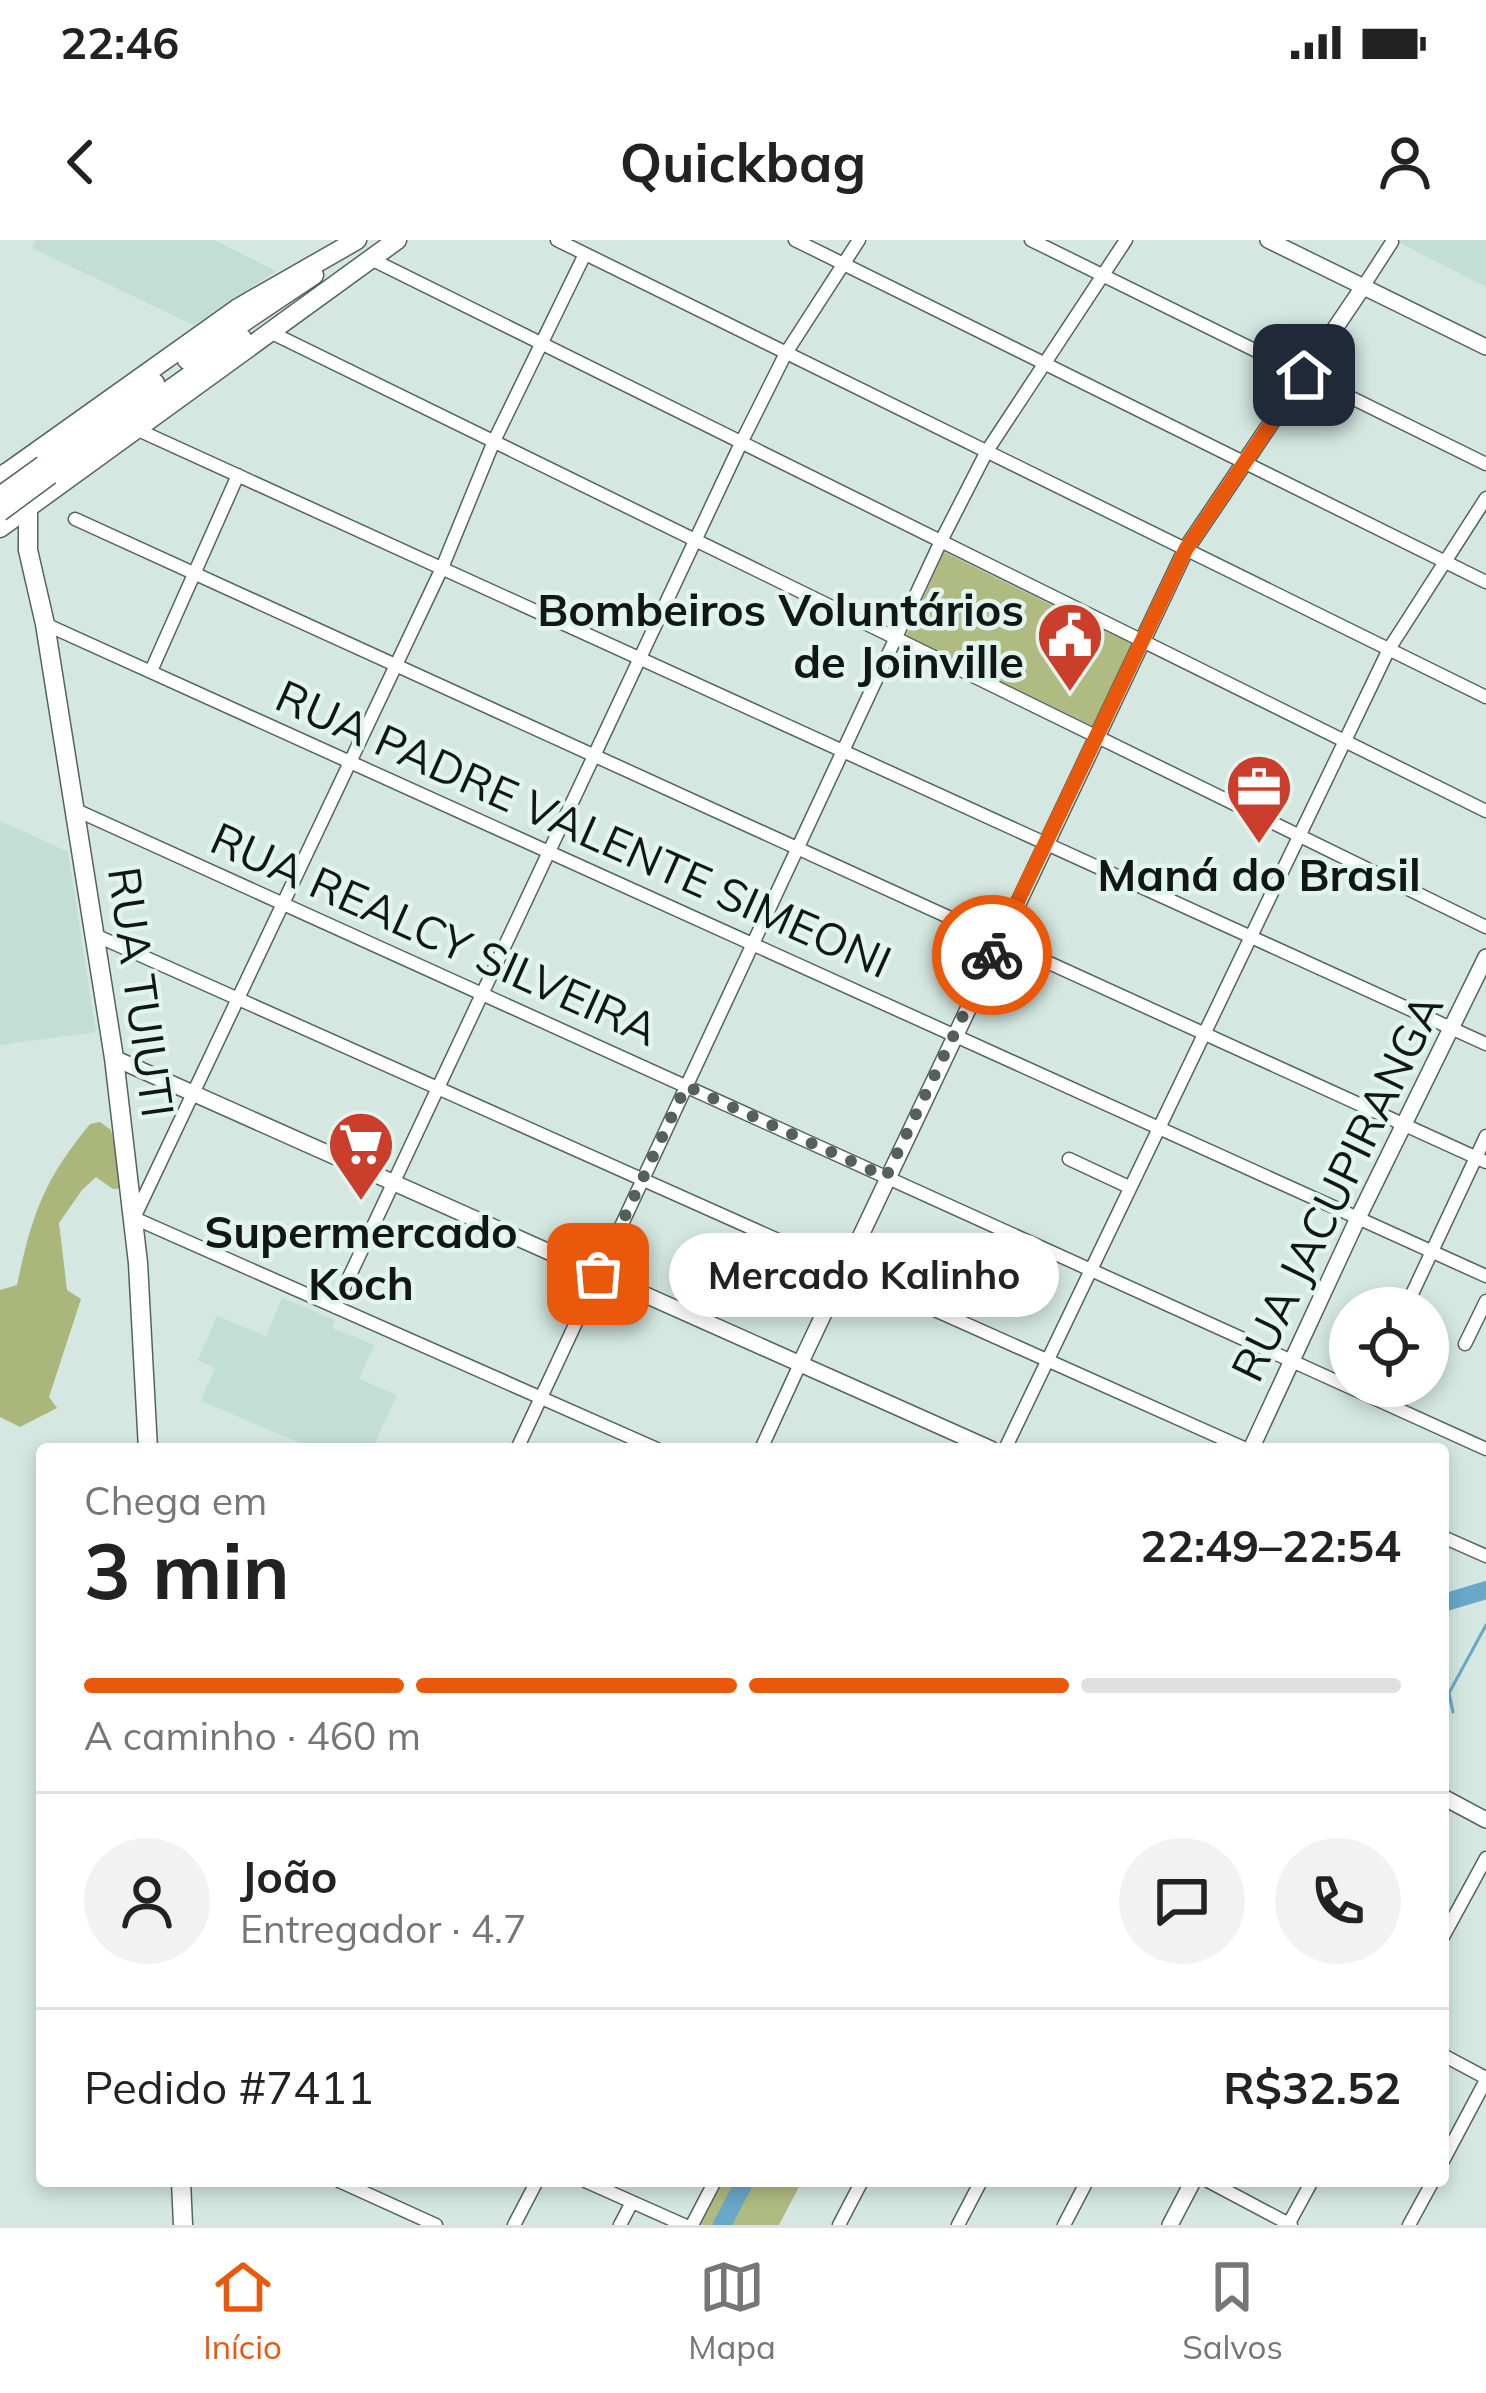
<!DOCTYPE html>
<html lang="pt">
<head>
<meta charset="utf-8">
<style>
	body { margin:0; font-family:Mulish,sans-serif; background:#f2f2f2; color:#222; height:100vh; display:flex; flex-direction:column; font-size:45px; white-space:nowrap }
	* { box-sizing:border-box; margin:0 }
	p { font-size:39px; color:#767676 }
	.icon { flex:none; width:66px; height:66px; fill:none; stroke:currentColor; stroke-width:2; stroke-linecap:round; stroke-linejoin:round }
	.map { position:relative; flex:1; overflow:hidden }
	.panel { position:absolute; left:36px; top:1203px; width:1413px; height:744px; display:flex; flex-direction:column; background:#fff; border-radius:12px; box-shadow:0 6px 18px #0003 }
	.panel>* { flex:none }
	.controls { position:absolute; left:1329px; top:1047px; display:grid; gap:24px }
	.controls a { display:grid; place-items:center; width:120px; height:120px; border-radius:50%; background:#fff; box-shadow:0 6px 18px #0003; font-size:60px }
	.pin { position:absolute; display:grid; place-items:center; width:102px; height:102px; color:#fff; margin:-51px; border-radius:24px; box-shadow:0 6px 18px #0006 }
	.courier { position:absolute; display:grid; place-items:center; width:120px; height:120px; margin:-60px; border:9px solid #ea580c; border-radius:50%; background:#fff; color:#222; box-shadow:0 3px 15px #0007 }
	.bubble { position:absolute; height:84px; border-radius:42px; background:#fff; box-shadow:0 6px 18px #0003; font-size:39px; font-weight:700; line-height:84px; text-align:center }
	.overview em { font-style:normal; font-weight:700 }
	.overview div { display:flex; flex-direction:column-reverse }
	.overview { display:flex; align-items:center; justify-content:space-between; height:204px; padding:0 48px }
	h1 { font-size:78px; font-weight:700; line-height:90px }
	.bar { display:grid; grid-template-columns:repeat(4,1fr); gap:18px 12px; align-content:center; height:144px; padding:0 48px }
	.bar i { height:15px; border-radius:9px; background:#e0e0e0 }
	.bar .current { background:#ea580c }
	.bar p { grid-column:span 4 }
	.line { display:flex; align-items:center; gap:30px; padding:0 48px; border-top:3px solid #e0e0e0 }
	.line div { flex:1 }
	.round { display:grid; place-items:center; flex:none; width:126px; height:126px; border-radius:63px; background:#f2f2f2 }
	.status { display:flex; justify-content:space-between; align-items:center; height:84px; padding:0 60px; background:#fff; direction:ltr }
	.status svg { height:33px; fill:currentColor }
	header { display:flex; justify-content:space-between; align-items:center; height:156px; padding:0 48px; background:#fff; font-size:54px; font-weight:700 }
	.menu { display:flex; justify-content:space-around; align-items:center; height:168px; border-top:3px solid #e0e0e0; background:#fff; font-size:33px; color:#767676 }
	.menu a { display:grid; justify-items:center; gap:6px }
	.menu .current { color:#ea580c }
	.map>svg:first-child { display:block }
	.built { fill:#c2ded5 }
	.green { fill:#b0bb82 }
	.forest { fill:#abb67b }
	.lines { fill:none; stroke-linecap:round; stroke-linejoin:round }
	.stream { stroke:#69a8c9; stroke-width:3 }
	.river { stroke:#69a8c9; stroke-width:18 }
	.minor-casing { stroke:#53645f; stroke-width:15 }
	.tertiary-casing { stroke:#53645f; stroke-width:18 }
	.primary-casing { stroke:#53645f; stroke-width:21 }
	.minor { stroke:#fff; stroke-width:12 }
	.tertiary { stroke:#fff; stroke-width:15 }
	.primary { stroke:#fff; stroke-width:18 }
	.primary-bridge-casing { stroke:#53645f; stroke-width:21; stroke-linecap:butt }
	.primary-bridge { stroke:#fff; stroke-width:18 }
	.done { stroke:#55605c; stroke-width:12; stroke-dasharray:0 21.6 }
	.route { stroke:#ea580c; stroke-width:15 }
	.labels { text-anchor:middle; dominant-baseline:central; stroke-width:9; stroke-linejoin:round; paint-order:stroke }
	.poi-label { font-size:45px; font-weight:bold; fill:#111715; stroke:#e1f5ee }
	.street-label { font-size:45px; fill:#111715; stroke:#e1f5ee }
</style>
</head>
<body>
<div class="status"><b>22:46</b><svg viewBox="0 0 49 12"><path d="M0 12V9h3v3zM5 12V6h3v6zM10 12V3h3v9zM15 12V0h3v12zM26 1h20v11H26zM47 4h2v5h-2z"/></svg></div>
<header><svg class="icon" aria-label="back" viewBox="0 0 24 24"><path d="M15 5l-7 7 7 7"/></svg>Quickbag<svg class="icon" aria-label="person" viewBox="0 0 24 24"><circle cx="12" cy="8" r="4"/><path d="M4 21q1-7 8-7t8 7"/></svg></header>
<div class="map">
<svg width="1486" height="1985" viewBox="0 0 1486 1985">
	<rect width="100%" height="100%" fill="#d4e7e1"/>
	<path class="built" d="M36 0H214L276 31 194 85 32 8Z
		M1391 0H1486V47L1396 1Z
		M0 581 68 612 96 792 0 805Z
		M282 1058 335 1080 332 1088 374 1105 359 1139 397 1155 372 1209H314L201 1161 215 1128 198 1120 217 1076 266 1096Z"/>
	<path class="green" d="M944 312 1131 404 1093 486 906 396Z
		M721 1941H802L779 1985H698Z"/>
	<path class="forest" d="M100 882 111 890 123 948 113 949 96 937 82 950 59 983 67 1050 81 1059 49 1157 57 1168 20 1187 0 1177V1050L17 1045C32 975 43 941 90 884Z"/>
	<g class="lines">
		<path class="stream" d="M1453 1472 1449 1453 1486 1385"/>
		<path class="river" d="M1443 1363 1486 1350
			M722 1985 745 1941"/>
		<defs>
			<path id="minor" d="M557 0 1486 457
				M795 0 1486 342
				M1031 0 1486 224
				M585 14 494 201 442 328 134 978 657 1209
				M371 19 1486 571
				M1363 47 1392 2
				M270 92 1486 687
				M136 189 1486 804
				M75 279 1486 922
				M45 384 1486 1036
				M151 431 238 235
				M76 570 1486 1209
				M95 695 1246 1209
				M1069 919 1129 947
				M1412 1054 1486 896
				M335 1067 741 203 786 113 859 0
				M1465 1104 1486 1061
				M517 1209 941 301 987 211 1126 0
				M761 1209 800 1124
				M1005 1209 1389 409 1486 258
				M1443 1297 1486 1316
				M1443 1697 1486 1618
				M1443 1815 1486 1838
				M1443 1921 1486 1840
				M339 1941 436 1985
				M585 1941 684 1985
				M1208 1941 1291 1985
				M514 1985 537 1941
				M620 1985 632 1962
				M692 1985 715 1941
				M839 1985 862 1941
				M958 1985 981 1941
				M1064 1985 1087 1941
				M1288 1985 1312 1941
				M1409 1985 1433 1941"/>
			<path id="tertiary" d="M1268 0 1486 107
				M114 818 991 1209
				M800 1124 1186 309 1363 47
				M1251 1209 1358 978 1486 717
				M1443 1557 1486 1580
				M1170 1985 1193 1941"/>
			<path id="primary" d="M187 120 314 35
				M43 225 155 143
				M7 232 23 243 28 256V310L45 384 114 818 138 1023 148 1209
				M50 235 242 98
				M2 236 238 68 357 0
				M0 288 397 0
				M181 1941 183 1985"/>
		</defs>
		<use href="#minor" class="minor-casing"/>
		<use href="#tertiary" class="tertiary-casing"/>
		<use href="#primary" class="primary-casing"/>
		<use href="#minor" class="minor"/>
		<use href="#tertiary" class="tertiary"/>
		<use href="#primary" class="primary"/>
		<defs>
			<path id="primary-bridge" d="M0 256 43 225
				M0 272 50 235"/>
		</defs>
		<use href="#primary-bridge" class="primary-bridge-casing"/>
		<use href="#primary-bridge" class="primary-bridge"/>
	</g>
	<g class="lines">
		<path class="done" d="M598 1034 686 846 886 937 992 715"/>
		<path class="route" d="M992 715 1186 309 1304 135"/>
	</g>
	<defs>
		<symbol id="civic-pin" viewBox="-11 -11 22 30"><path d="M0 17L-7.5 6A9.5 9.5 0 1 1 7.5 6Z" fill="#cb3e2b" stroke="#e1f5ee"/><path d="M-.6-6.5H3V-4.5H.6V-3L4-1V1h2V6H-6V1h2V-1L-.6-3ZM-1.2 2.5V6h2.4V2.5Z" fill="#fff"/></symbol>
		<symbol id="office-pin" viewBox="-11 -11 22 30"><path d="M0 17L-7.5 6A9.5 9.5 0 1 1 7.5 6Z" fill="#cb3e2b" stroke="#e1f5ee"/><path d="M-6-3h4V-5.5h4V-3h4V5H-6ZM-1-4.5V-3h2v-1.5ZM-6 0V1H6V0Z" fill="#fff"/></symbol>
		<symbol id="supermarket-pin" viewBox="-11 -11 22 30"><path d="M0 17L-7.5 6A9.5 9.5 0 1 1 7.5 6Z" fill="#cb3e2b" stroke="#e1f5ee"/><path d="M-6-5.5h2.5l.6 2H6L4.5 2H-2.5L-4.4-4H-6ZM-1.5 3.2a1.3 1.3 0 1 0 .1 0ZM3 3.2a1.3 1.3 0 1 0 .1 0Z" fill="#fff"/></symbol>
	</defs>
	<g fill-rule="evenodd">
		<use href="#civic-pin" x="1032" y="357" width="76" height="104"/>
		<use href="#office-pin" x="1221" y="509" width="76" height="104"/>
		<use href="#supermarket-pin" x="323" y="866" width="76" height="104"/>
	</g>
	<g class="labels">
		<g class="poi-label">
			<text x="1024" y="369" text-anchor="end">Bombeiros Voluntários<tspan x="1024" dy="52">de Joinville</tspan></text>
			<text x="1259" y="634">Maná do Brasil</text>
			<text x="361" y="991">Supermercado<tspan x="361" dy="52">Koch</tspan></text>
		</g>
		<g class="street-label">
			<text transform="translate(584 588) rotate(24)">RUA PADRE VALENTE SIMEONI</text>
			<text transform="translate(435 693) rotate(24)">RUA REALCY SILVEIRA</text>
			<text transform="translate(142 752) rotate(82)">RUA TUIUTI</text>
			<text transform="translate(1336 947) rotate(-64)">RUA JACUPIRANGA</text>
		</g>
	</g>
</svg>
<div class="controls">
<a><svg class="icon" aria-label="locate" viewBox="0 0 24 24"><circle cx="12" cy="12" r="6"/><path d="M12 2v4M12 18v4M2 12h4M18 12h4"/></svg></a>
</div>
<div class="pin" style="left:598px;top:1034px;background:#ea580c"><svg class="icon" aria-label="bag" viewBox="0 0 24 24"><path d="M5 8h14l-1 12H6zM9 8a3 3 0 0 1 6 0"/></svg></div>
<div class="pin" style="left:1304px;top:135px;background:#1f2937"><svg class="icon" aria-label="home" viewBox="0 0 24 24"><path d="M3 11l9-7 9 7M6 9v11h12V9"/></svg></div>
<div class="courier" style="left:992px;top:715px"><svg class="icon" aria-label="bike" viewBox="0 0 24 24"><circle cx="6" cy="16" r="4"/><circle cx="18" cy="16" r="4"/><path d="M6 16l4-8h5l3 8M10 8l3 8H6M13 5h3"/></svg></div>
<div class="bubble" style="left:669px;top:993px;width:390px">Mercado Kalinho</div>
<section class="panel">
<div class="overview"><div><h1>3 min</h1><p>Chega em</p></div><em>22:49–22:54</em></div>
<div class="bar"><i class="current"></i><i class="current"></i><i class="current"></i><i></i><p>A caminho · 460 m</p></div>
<div class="line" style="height:216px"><a class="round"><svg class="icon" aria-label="person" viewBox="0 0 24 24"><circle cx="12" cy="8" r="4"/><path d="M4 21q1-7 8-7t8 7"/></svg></a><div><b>João</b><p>Entregador · 4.7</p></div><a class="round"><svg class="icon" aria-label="chat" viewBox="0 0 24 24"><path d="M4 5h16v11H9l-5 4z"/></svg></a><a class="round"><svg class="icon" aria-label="phone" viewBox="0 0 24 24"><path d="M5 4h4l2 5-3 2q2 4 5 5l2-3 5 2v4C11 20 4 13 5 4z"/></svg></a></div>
<div class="line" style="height:156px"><div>Pedido #7411</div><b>R$32.52</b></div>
</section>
</div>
<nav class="menu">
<a class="current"><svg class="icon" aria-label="home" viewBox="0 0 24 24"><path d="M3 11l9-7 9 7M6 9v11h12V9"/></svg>Início</a>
<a><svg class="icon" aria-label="map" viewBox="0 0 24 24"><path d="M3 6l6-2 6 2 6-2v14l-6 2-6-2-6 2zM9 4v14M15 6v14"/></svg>Mapa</a>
<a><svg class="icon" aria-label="saved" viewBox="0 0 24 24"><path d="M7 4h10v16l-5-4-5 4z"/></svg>Salvos</a>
</nav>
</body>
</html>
